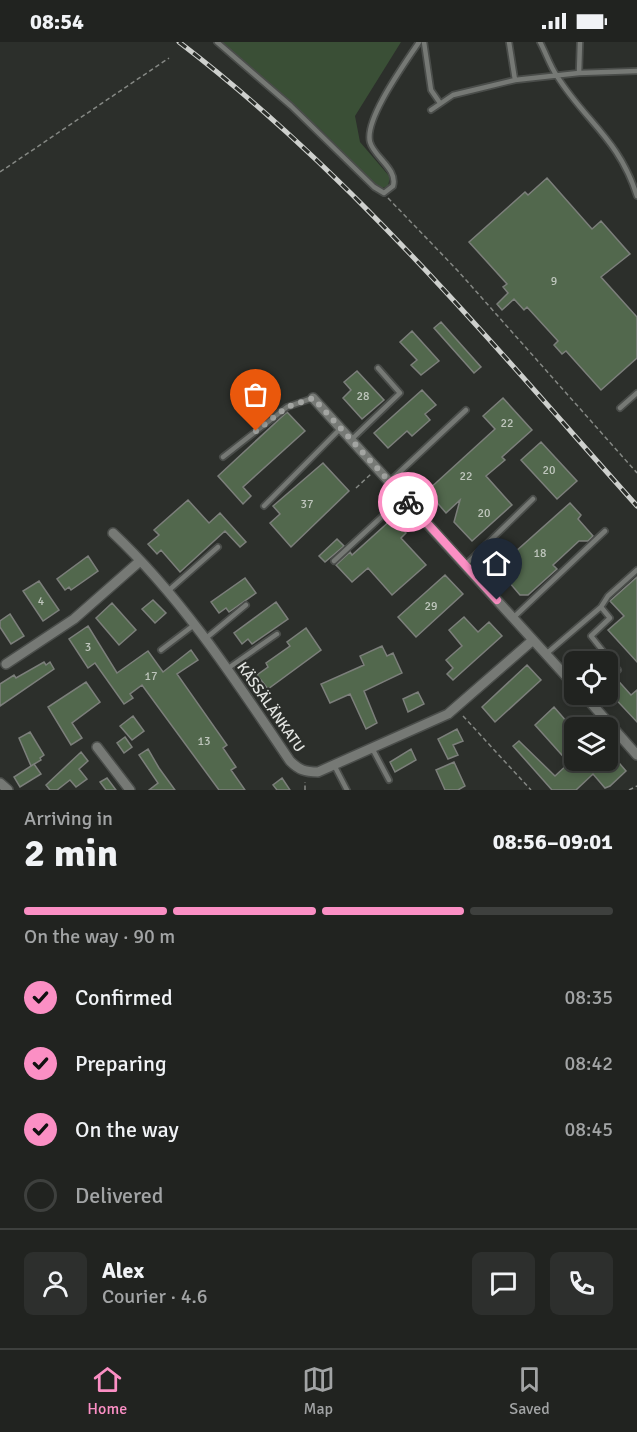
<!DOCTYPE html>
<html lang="en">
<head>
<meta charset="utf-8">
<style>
	body { margin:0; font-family:Signika,sans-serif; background:#2d2f2d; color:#f1f3f6; height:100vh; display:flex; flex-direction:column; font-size:22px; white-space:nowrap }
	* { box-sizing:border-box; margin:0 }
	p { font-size:20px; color:#a2a4a5 }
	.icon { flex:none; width:33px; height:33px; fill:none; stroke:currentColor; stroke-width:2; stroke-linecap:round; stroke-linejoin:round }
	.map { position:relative; height:748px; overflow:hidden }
	.drawer { display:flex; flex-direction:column; background:#212320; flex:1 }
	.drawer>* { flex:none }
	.controls { position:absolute; left:564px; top:609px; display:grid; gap:12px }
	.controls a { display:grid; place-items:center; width:54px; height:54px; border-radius:9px; background:#212320; box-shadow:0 3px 9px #0003,0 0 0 2px #3e403e; font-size:30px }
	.pin { position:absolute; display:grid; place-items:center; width:51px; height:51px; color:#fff; margin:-62px -26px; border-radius:50% 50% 50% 0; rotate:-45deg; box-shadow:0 0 6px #0007 }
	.pin .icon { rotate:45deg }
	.courier { position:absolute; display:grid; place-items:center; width:60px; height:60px; margin:-30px; border:4px solid #fb8fc4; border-radius:50%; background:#fff; color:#222; box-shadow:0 2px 8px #0007 }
	.head em { font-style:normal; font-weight:800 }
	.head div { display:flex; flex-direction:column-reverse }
	.head { display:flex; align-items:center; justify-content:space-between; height:102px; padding:0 24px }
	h1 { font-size:39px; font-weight:800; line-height:45px }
	.bar { display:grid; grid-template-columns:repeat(4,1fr); gap:9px 6px; align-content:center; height:72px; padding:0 24px }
	.bar i { height:8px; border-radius:4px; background:#3e403e }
	.bar .selected { background:#fb8fc4 }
	.bar p { grid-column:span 4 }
	.line { display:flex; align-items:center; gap:15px; padding:0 24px; border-top:2px solid #3e403e }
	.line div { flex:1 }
	.round { display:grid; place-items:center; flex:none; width:63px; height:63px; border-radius:9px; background:#2d2f2d }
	ol { padding:0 24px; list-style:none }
	li { display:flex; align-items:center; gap:18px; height:66px }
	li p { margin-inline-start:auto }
	li .icon { padding:6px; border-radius:50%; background:#fb8fc4; color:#111; stroke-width:4 }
	li:last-child { color:#a2a4a5 }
	li i { width:33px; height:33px; border:3px solid #3e403e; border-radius:50% }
	.status { display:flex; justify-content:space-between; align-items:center; height:42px; padding:0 30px; background:#212320; direction:ltr }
	.status svg { height:16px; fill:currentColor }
	.tabs { display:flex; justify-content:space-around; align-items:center; height:84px; border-top:2px solid #3e403e; background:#212320; font-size:16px; color:#a2a4a5 }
	.tabs a { display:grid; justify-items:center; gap:3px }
	.tabs .selected { color:#fb8fc4 }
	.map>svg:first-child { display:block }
	.green { fill:#3a4f36 }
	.building { fill:#52684d; stroke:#7c7f7b; stroke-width:1.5 }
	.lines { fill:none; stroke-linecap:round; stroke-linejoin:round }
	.lane-casing { stroke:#4a4d4a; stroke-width:8 }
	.street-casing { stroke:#4a4d4a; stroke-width:12 }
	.path { stroke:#858884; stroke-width:1.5; stroke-dasharray:4.5 3; stroke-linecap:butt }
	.lane { stroke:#767975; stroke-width:4.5 }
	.street { stroke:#767975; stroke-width:9 }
	.rail-casing { stroke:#ced0cd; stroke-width:5 }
	.rail { stroke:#2c2f2b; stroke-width:3; stroke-dasharray:9; stroke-linecap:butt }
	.done { stroke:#a3a5a2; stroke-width:6; stroke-dasharray:0 10.8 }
	.route { stroke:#fb8fc4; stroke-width:8 }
	.labels { text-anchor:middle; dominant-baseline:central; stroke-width:4.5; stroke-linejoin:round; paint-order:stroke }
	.number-label { font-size:12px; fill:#bfc6bd }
	.street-label { font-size:15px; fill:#e3e5e2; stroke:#2c2f2b }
</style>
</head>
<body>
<div class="status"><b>08:54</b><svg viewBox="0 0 49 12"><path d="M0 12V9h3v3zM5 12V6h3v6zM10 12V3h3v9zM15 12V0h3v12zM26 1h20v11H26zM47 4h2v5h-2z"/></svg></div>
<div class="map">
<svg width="637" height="748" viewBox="0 0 637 748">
	<rect width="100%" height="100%" fill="#2c2f2b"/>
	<path class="green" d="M219 0H401L355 74 360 100 390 135 388 144 380 147 319 86Z"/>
	<path class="building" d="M547 136 592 187 601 179 630 212 601 235 637 275V316L601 348 566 309 562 312 554 303 558 299 527 265 524 268 514 257 502 268 497 262 508 251 503 245 507 242 469 200 525 150 528 153Z
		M441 280 481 325 474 331 434 286Z
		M412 289 439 319 421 333 411 323 417 318 400 300Z
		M357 329 384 358 362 377 343 356 351 348 344 340Z
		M422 348 436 363 425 372 430 378 412 394 407 389 388 406 374 391Z
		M503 356 532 388 502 415 505 418 486 434 512 463 472 499 454 480 460 458 446 471 427 449 495 387 483 374Z
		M287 370 305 389 243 445 251 454 243 462 218 434Z
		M541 400 577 439 557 457 521 418Z
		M323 421 349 449 291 505 270 481 280 472 273 464Z
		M188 458 209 481 220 471 246 500 240 505 225 489 180 530 161 508 157 512 148 502 159 493 154 488Z
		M570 461 581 473 578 477 593 494 588 499H579L553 523 557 527 528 553H520L497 526Z
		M393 476 406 491 401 496 426 523 392 553 368 526 352 540 336 523 350 510 352 513Z
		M337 497 344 504 325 520 319 514Z
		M88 514 98 529 71 548 69 545 65 548 57 537Z
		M445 533 463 552 416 595 398 575Z
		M637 535V620L608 588 624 574 610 559Z
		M245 536 256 551 229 570 226 566 219 571 211 560Z
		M39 539 59 568 43 579 23 549Z
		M153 558 166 571 155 581 142 567Z
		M276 560 288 577 252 602 248 597 242 602 234 591Z
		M112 561 136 588 119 603 96 576Z
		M10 572 24 594 11 602 0 585V579Z
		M464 575 478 590 489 580 502 594 453 638 447 632 453 626 446 618 462 604 449 588Z
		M88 584 117 631 148 609 163 630 191 608 198 618 177 632 227 703 223 706 236 725 231 728 245 748H219L142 643 130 652 133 656 124 662 95 621 88 626 69 597Z
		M306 586 321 608 268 647 257 633 268 625 266 621 290 604 287 600Z
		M382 604 387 614 393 611 402 631 364 649 377 681 366 687 350 652 330 661 321 642 364 623 360 614Z
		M44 620 46 623 50 620 54 627 0 664V642L14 633 16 636Z
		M527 623 541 638 495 680 482 665Z
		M613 633 631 653 637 648V680L608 649V638Z
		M86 640 100 660 72 681 82 696 71 703 48 665Z
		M418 650 424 662 408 670 403 657Z
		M554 665 574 688V718H608V708L626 729 610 744 605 746 593 732 576 748H552L513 704 519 699 555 734 569 721 535 683Z
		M133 674 144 689 132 698 120 684Z
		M457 687 463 699 453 703 458 713 448 717 438 697Z
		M30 690 44 713 40 716 41 718 31 724 19 696Z
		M125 695 132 705 124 711 117 701Z
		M148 707 159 726 175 748H149L158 741 139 713Z
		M411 707 416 718 395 730 390 720Z
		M81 710 88 719 79 727 87 737 76 745 70 738 57 748H50L46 743Z
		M454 720 465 744 458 748H445L436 728Z
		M34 722 41 732 20 745 14 735Z
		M107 736 116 748H106L100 740Z
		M282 736 290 748H277L273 743Z"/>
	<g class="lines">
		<defs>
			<path id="lane" d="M217 0 291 64 374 145 384 151 393 144C398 127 374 115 370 100 364 77 406 20 419 0
				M424 0 431 48 440 61
				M540 0C546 11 550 24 557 34 585 79 619 97 637 154
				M579 31 580 0
				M515 38 579 31 637 29
				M431 68 453 53 515 38 509 0
				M620 366 637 351
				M351 398 400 351 378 326
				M223 415 287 365 313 356
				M389 440 466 368
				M264 464 341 386
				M334 519 403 455
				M465 523 533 457
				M168 549 218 505
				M601 565 610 576 591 594 618 628
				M513 576 605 489
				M205 597 246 563
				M161 608 194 583
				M546 612 601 565 608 554 637 528
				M227 627 277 592
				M372 706 389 738
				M334 723 347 748"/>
			<path id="street" d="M313 356 574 643
				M113 491C183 557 236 639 290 719 299 728 305 730 318 730L448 672 533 598
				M6 622 74 577 140 519
				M583 652 637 713
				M97 705 130 748
				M0 741 8 748"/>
		</defs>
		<use href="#lane" class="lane-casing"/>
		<use href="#street" class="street-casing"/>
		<path class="path" d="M0 130 169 16
			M388 156 458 229 637 431
			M356 446 371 432
			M463 674 531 748
			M305 748V740
			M629 748 637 744"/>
		<use href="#lane" class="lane"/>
		<use href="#street" class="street"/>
		<defs>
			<path id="rail" d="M179 0C352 132 493 303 637 464"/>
		</defs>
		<use href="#rail" class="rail-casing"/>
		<use href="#rail" class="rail"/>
	</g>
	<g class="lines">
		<path class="done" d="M256 389 287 365 313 356 408 460"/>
		<path class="route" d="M408 460 497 558"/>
	</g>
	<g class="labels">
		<g class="number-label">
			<text x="554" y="239">9</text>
			<text x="363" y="354">28</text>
			<text x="507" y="381">22</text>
			<text x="549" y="428">20</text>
			<text x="466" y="434">22</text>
			<text x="307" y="462">37</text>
			<text x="484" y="471">20</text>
			<text x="540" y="511">18</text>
			<text x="41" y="559">4</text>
			<text x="431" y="564">29</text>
			<text x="88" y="605">3</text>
			<text x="151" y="634">17</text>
			<text x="204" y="699">13</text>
		</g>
		<g class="street-label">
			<text transform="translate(271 665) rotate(55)">KÄSSÄLÄNKATU</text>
		</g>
	</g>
</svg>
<div class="controls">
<a><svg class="icon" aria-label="locate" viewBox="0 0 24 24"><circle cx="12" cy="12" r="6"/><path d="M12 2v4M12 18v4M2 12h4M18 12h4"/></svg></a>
<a><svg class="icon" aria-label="layers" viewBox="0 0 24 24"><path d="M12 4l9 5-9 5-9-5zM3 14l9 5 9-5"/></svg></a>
</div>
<div class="pin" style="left:256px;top:389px;background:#ea580c"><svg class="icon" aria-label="bag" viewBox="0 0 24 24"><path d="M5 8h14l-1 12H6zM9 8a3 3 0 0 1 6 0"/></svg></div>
<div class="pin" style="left:497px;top:558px;background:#1f2937"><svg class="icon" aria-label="home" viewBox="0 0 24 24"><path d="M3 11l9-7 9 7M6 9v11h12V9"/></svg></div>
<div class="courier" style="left:408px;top:460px"><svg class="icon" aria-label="bike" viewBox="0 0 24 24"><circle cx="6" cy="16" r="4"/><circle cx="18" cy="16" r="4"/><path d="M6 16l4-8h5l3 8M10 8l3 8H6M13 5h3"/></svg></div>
</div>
<section class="drawer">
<div class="head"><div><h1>2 min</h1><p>Arriving in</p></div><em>08:56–09:01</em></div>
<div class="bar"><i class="selected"></i><i class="selected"></i><i class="selected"></i><i></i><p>On the way · 90 m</p></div>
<ol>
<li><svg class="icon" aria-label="check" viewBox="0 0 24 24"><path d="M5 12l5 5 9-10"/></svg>Confirmed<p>08:35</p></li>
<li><svg class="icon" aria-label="check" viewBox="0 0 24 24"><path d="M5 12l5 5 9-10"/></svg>Preparing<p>08:42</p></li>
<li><svg class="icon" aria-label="check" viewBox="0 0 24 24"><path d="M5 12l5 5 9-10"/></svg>On the way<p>08:45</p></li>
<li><i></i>Delivered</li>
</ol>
<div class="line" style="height:108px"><a class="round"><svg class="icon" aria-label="person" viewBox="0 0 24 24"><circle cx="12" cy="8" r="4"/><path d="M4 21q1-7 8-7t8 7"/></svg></a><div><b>Alex</b><p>Courier · 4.6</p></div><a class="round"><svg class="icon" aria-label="chat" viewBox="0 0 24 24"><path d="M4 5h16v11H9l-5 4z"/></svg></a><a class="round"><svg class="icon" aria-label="phone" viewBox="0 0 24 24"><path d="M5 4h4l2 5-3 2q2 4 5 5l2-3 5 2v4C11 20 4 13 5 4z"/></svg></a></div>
</section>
<nav class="tabs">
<a class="selected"><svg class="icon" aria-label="home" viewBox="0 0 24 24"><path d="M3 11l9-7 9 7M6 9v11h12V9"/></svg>Home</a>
<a><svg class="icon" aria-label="map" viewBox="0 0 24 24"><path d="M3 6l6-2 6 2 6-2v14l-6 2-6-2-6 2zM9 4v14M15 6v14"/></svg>Map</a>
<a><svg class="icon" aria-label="saved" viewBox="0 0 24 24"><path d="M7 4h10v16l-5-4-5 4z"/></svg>Saved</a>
</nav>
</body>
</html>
